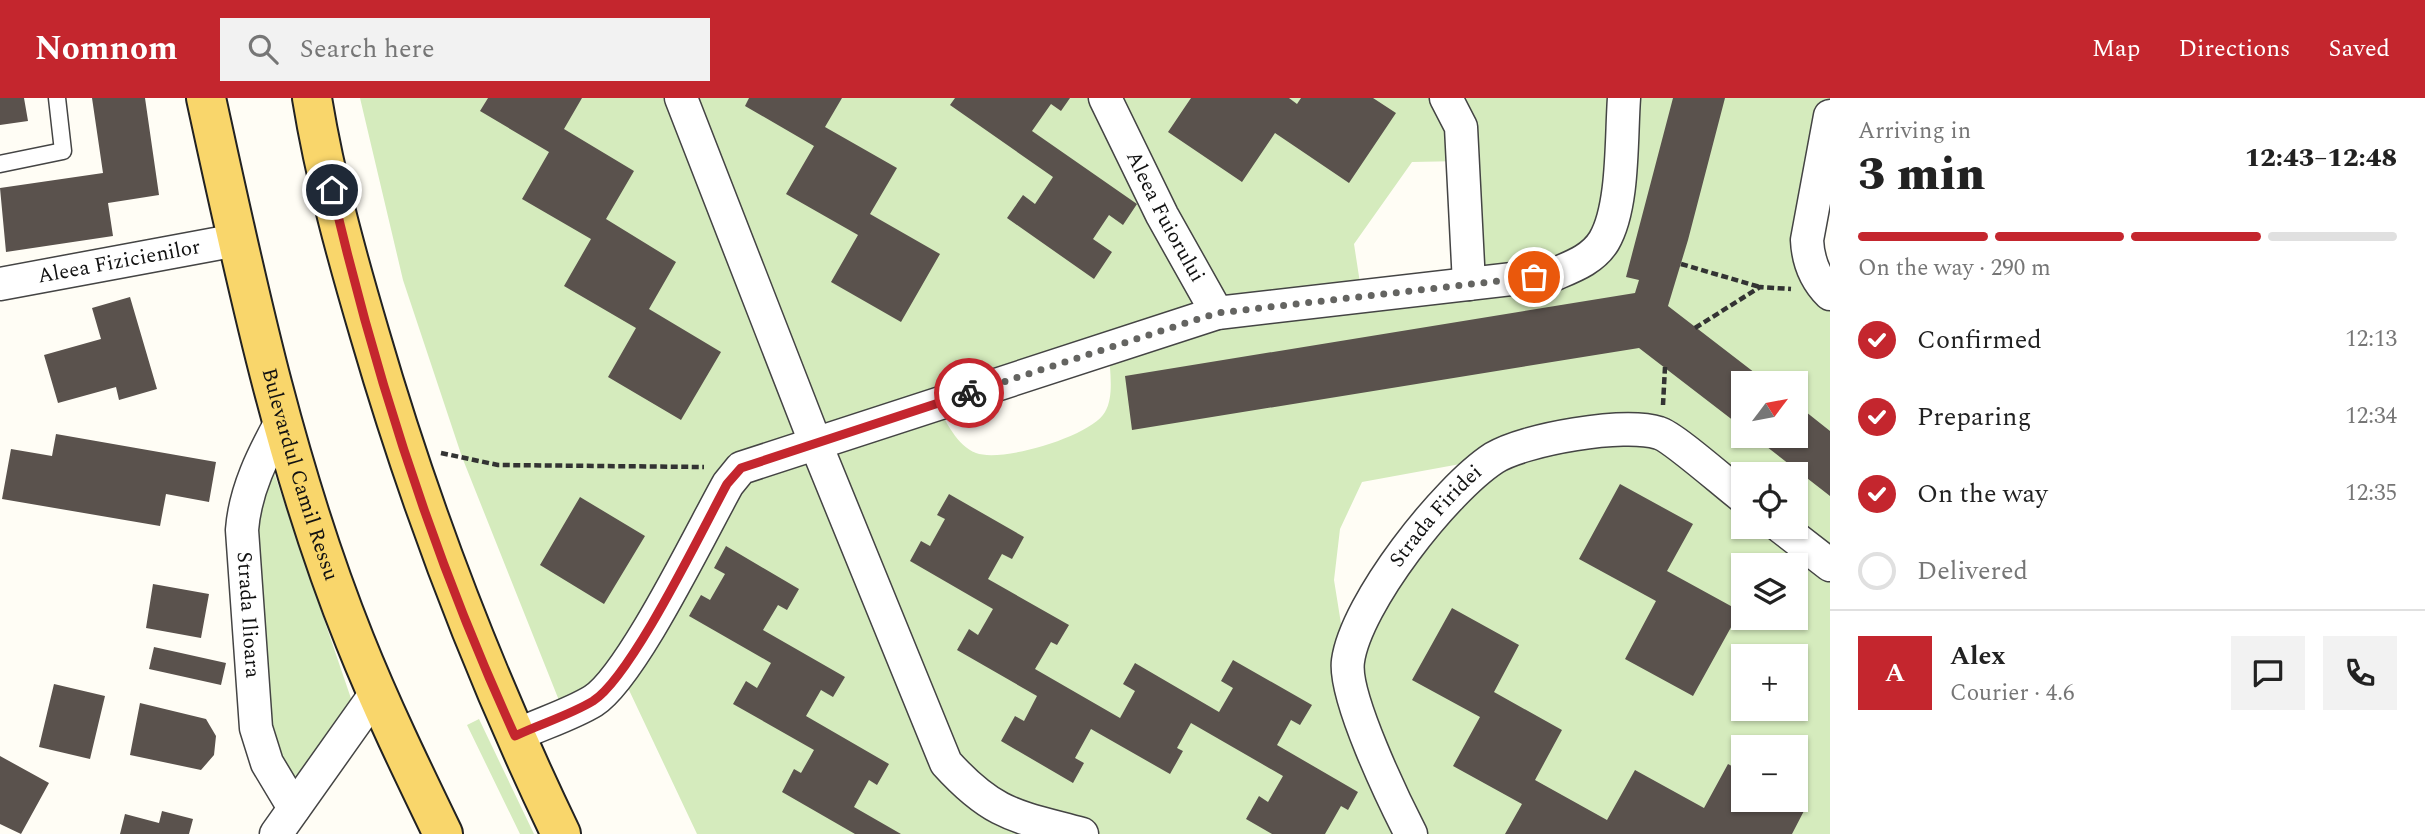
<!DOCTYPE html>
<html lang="en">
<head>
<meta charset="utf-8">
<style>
	body { margin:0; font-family:Spectral,serif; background:#f2f2f2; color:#222; height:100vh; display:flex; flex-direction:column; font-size:26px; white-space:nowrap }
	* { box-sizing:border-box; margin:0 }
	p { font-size:23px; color:#767676 }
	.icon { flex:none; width:38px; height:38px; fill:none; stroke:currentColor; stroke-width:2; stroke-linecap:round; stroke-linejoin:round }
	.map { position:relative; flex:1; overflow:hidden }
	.drawer { display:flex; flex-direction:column; background:#fff; width:595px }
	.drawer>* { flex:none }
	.needle { width:46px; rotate:58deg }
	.fabs { position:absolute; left:1731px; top:273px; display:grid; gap:14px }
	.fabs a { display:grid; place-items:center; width:77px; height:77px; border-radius:0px; background:#fff; box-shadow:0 2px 5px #0004; font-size:35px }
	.pin { position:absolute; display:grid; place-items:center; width:60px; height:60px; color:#fff; margin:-30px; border:4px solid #fff; border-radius:50%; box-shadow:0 2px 7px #0007 }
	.courier { position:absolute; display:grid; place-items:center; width:70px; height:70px; margin:-35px; border:5px solid #c4262e; border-radius:50%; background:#fff; color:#222; box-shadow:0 2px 9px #0007 }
	.summary em { font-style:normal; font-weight:800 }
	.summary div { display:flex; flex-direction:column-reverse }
	.summary { display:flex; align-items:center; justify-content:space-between; height:119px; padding:0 28px }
	h1 { font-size:46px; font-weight:800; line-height:52px }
	.bar { display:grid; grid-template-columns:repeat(4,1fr); gap:10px 7px; align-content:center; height:84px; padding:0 28px }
	.bar i { height:9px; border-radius:5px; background:#e0e0e0 }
	.bar .current { background:#c4262e }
	.bar p { grid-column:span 4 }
	.line { display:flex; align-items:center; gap:18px; padding:0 28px; border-top:2px solid #e0e0e0 }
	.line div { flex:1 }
	.round { display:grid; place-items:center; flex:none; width:74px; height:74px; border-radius:0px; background:#f2f2f2 }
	ol { padding:0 28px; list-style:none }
	li { display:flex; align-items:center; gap:21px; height:77px }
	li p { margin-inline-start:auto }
	li .icon { padding:7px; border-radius:50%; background:#c4262e; color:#fff; stroke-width:4 }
	li:last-child { color:#767676 }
	li i { width:38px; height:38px; border:4px solid #e0e0e0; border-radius:50% }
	header { display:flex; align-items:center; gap:42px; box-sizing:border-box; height:98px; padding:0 35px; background:#c4262e; color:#fff }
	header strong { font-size:33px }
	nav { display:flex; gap:38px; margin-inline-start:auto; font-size:24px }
	.search { width:490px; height:63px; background:#f2f2f2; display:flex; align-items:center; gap:18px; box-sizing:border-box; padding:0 24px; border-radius:0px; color:#767676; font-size:26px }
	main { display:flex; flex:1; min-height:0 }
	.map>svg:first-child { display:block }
	.green { fill:#d5ebbd; fill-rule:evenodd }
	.building { fill:#5a524d }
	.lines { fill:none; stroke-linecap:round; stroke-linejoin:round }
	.lane-casing { stroke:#444; stroke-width:19 }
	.street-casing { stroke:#444; stroke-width:35 }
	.primary-casing { stroke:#222; stroke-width:42 }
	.path { stroke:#333; stroke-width:4.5; stroke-dasharray:7 3.5; stroke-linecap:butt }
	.lane { stroke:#fff; stroke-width:16 }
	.street { stroke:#fff; stroke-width:32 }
	.primary { stroke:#f9d66b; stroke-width:38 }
	.done { stroke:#646461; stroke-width:7; stroke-dasharray:0 12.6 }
	.route { stroke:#c4262e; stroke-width:9 }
	.labels { text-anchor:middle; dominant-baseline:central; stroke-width:7; stroke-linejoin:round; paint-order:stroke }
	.street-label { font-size:21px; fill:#111; stroke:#fff }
</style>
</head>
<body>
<header>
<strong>Nomnom</strong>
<div class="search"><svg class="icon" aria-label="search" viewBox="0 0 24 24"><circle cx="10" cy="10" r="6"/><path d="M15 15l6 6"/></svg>Search here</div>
<nav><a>Map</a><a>Directions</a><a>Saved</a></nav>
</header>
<main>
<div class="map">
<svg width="1830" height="736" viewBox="0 0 1830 736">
	<rect width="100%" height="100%" fill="#fffdf5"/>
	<path class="green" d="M360 0H1830V18L1808 124 1830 196V736H697L620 573 564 615 462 359 403 182ZM1463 63 1469 186 1362 198 1354 146 1412 64ZM1109 250C1109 270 1115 297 1105 314 1092 338 1002 365 976 355 957 348 946 323 936 306ZM1743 285H1796V338H1743ZM1493 360 1359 526 1347 563 1334 482 1340 431 1362 384ZM1743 376H1796V429H1743ZM1743 467H1796V520H1743ZM1743 558H1796V611H1743ZM1743 649H1796V702H1743Z
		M266 351 358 621 294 710 267 665 242 432Z
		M479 621 534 736H520L467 627Z"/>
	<path class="building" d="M0 0H24L28 23 0 27Z
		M92 0H145L159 97 108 105 113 138 6 154 0 90 103 75Z
		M488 0H582L564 31 634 73 606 121 676 164 649 211 721 254 681 322 608 279 636 230 564 188 591 141 522 101 549 54 480 13Z
		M749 0H842L825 29 897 70 870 116 940 156 901 224 831 184 858 137 786 96 814 48 745 8Z
		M955 0H1070L1061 13 1051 6 1032 33 1137 106 1123 127 1109 117 1093 141 1112 154 1094 181 1007 120 1023 97 1035 106 1053 79 950 7Z
		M1191 0H1289L1297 6 1301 0H1373L1396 15 1349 85 1275 35 1242 84 1168 34Z
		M1673 0H1725L1688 142 1668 208 1768 285H1743V330L1639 250 1132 332 1125 278 1635 195 1639 182 1626 179Z
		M130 199 157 291 119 302 116 289 58 305 44 257 101 241 92 210Z
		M1796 306 1830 333V398L1753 338H1796Z
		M56 336 216 364 209 404 166 396 160 428 2 401 11 351 52 358Z
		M1620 386 1693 426 1667 473 1740 513 1693 598 1625 561 1656 503 1579 461Z
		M949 396 1024 439 1012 461 1002 456 988 481 1069 527 1057 547 1051 544 1035 571 1120 620 1135 593 1123 586 1135 565 1219 614 1233 590 1221 583 1233 562 1312 607 1300 627 1291 622 1277 647 1358 694 1348 712 1341 708 1325 736H1272L1246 721 1259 698 1268 704 1283 678 1191 625 1177 650 1183 653 1170 676 1091 631 1075 660 1084 665 1073 685 1001 643 1015 618 1024 623 1037 598 957 552 969 531 978 537 993 511 910 463 921 443 930 448 945 421 937 417Z
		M580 399 645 438 604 506 540 467Z
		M726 448 799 491 787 512 778 507 763 532 845 579 833 599 821 592 806 618 889 666 877 687 869 682 854 709 901 736H855L782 694 794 671 801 675 814 652 733 606 746 583 757 590 771 565 689 518 701 497 710 502 725 476 714 470Z
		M153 486 209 496 201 540 146 530Z
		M1452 510 1519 547 1494 594 1562 632 1535 682 1607 722 1635 672 1704 710 1728 666 1743 674V702H1793L1806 709 1792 736H1505L1522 706 1453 668 1480 619 1412 582Z
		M154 549 226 565 221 587 149 571Z
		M54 586 105 598 90 661 39 649Z
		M140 605 206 621 216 638 214 657 201 672 130 657Z
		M0 658 49 685 21 736 0 726Z
		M162 713 193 721 189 736H120L125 716 159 725Z"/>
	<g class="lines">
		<defs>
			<path id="lane" d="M0 66 63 53 57 0"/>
			<g id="street">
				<path d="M681 0 815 344 946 665C994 718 1016 718 1082 736"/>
				<path id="s1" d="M1105 0 1162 117 1217 215"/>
				<path d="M1446 0 1461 29 1469 186"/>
				<path d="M1830 18 1807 142C1808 163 1815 181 1830 196"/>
				<path id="s2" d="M0 186 237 142"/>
				<path id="s3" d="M282 322C263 357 245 392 242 432L256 630 267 665 294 710"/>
				<path d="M1781 429 1830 467"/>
				<path d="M515 638C540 626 570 617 593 603 632 578 702 432 728 386L741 370 1217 215 1555 176C1574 168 1593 161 1604 143 1624 109 1621 41 1624 0"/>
				<path d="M276 736 376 595"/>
				<path id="s4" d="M1411 736C1394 703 1343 598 1348 563 1356 505 1445 392 1494 360 1525 341 1624 324 1659 335 1673 339 1727 387 1743 399"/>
			</g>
			<g id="primary">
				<path id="s5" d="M206 0C246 183 285 369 355 543 381 608 412 672 443 736"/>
				<path d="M312 0C325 80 347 159 370 237 420 409 483 574 561 736"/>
			</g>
		</defs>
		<use href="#lane" class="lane-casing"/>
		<use href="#street" class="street-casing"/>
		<use href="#primary" class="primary-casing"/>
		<path class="path" d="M1681 166 1760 189
			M1695 230 1760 189 1791 191
			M1663 307 1665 269
			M441 355 498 367 704 369"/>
		<use href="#lane" class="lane"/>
		<use href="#street" class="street"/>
		<use href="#primary" class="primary"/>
	</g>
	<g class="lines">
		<path class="done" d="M969 295 1217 215 1534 179"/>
		<path class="route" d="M332 92C375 278 435 463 515 638 540 626 570 617 593 603 632 578 702 432 727 386L741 370 969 295"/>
	</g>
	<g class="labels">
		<g class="street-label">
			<text stroke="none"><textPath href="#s1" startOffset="133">Aleea Fuiorului</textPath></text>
			<text stroke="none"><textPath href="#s2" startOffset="121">Aleea Fizicienilor</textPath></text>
			<text stroke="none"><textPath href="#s5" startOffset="388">Bulevardul Camil Ressu</textPath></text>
			<text stroke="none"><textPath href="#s4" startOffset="357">Strada Firidei</textPath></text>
			<text stroke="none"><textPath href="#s3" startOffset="203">Strada Ilioara</textPath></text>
		</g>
	</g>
</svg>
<div class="fabs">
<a><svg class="needle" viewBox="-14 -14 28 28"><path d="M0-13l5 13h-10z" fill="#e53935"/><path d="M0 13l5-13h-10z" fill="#767676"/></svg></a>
<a><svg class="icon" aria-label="locate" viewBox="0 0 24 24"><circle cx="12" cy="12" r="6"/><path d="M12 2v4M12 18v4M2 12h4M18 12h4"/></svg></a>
<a><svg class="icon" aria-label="layers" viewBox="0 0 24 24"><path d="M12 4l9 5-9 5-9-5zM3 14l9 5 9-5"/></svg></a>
<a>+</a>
<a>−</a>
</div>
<div class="pin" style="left:1534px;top:179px;background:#ea580c"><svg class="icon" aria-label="bag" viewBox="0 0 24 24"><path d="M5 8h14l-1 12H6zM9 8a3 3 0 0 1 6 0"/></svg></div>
<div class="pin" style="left:332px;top:92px;background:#1f2937"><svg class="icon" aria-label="home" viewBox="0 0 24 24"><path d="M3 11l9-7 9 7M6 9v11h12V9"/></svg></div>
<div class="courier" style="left:969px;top:295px"><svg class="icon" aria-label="bike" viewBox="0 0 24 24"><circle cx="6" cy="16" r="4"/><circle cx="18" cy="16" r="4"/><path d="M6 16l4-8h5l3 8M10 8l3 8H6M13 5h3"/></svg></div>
</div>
<section class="drawer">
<div class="summary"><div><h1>3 min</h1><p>Arriving in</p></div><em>12:43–12:48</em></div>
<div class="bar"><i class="current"></i><i class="current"></i><i class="current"></i><i></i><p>On the way · 290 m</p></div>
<ol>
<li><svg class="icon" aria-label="check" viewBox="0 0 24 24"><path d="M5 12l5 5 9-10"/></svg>Confirmed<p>12:13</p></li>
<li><svg class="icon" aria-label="check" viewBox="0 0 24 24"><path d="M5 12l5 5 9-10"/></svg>Preparing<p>12:34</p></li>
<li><svg class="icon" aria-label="check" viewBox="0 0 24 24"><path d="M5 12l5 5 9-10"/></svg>On the way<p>12:35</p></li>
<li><i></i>Delivered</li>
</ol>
<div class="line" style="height:126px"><b class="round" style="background:#c4262e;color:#fff">A</b><div><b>Alex</b><p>Courier · 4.6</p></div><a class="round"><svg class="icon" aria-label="chat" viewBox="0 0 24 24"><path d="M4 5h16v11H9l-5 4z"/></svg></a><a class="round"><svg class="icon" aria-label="phone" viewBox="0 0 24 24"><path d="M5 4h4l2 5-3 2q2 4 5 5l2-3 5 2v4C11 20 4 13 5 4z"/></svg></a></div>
</section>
</main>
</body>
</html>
